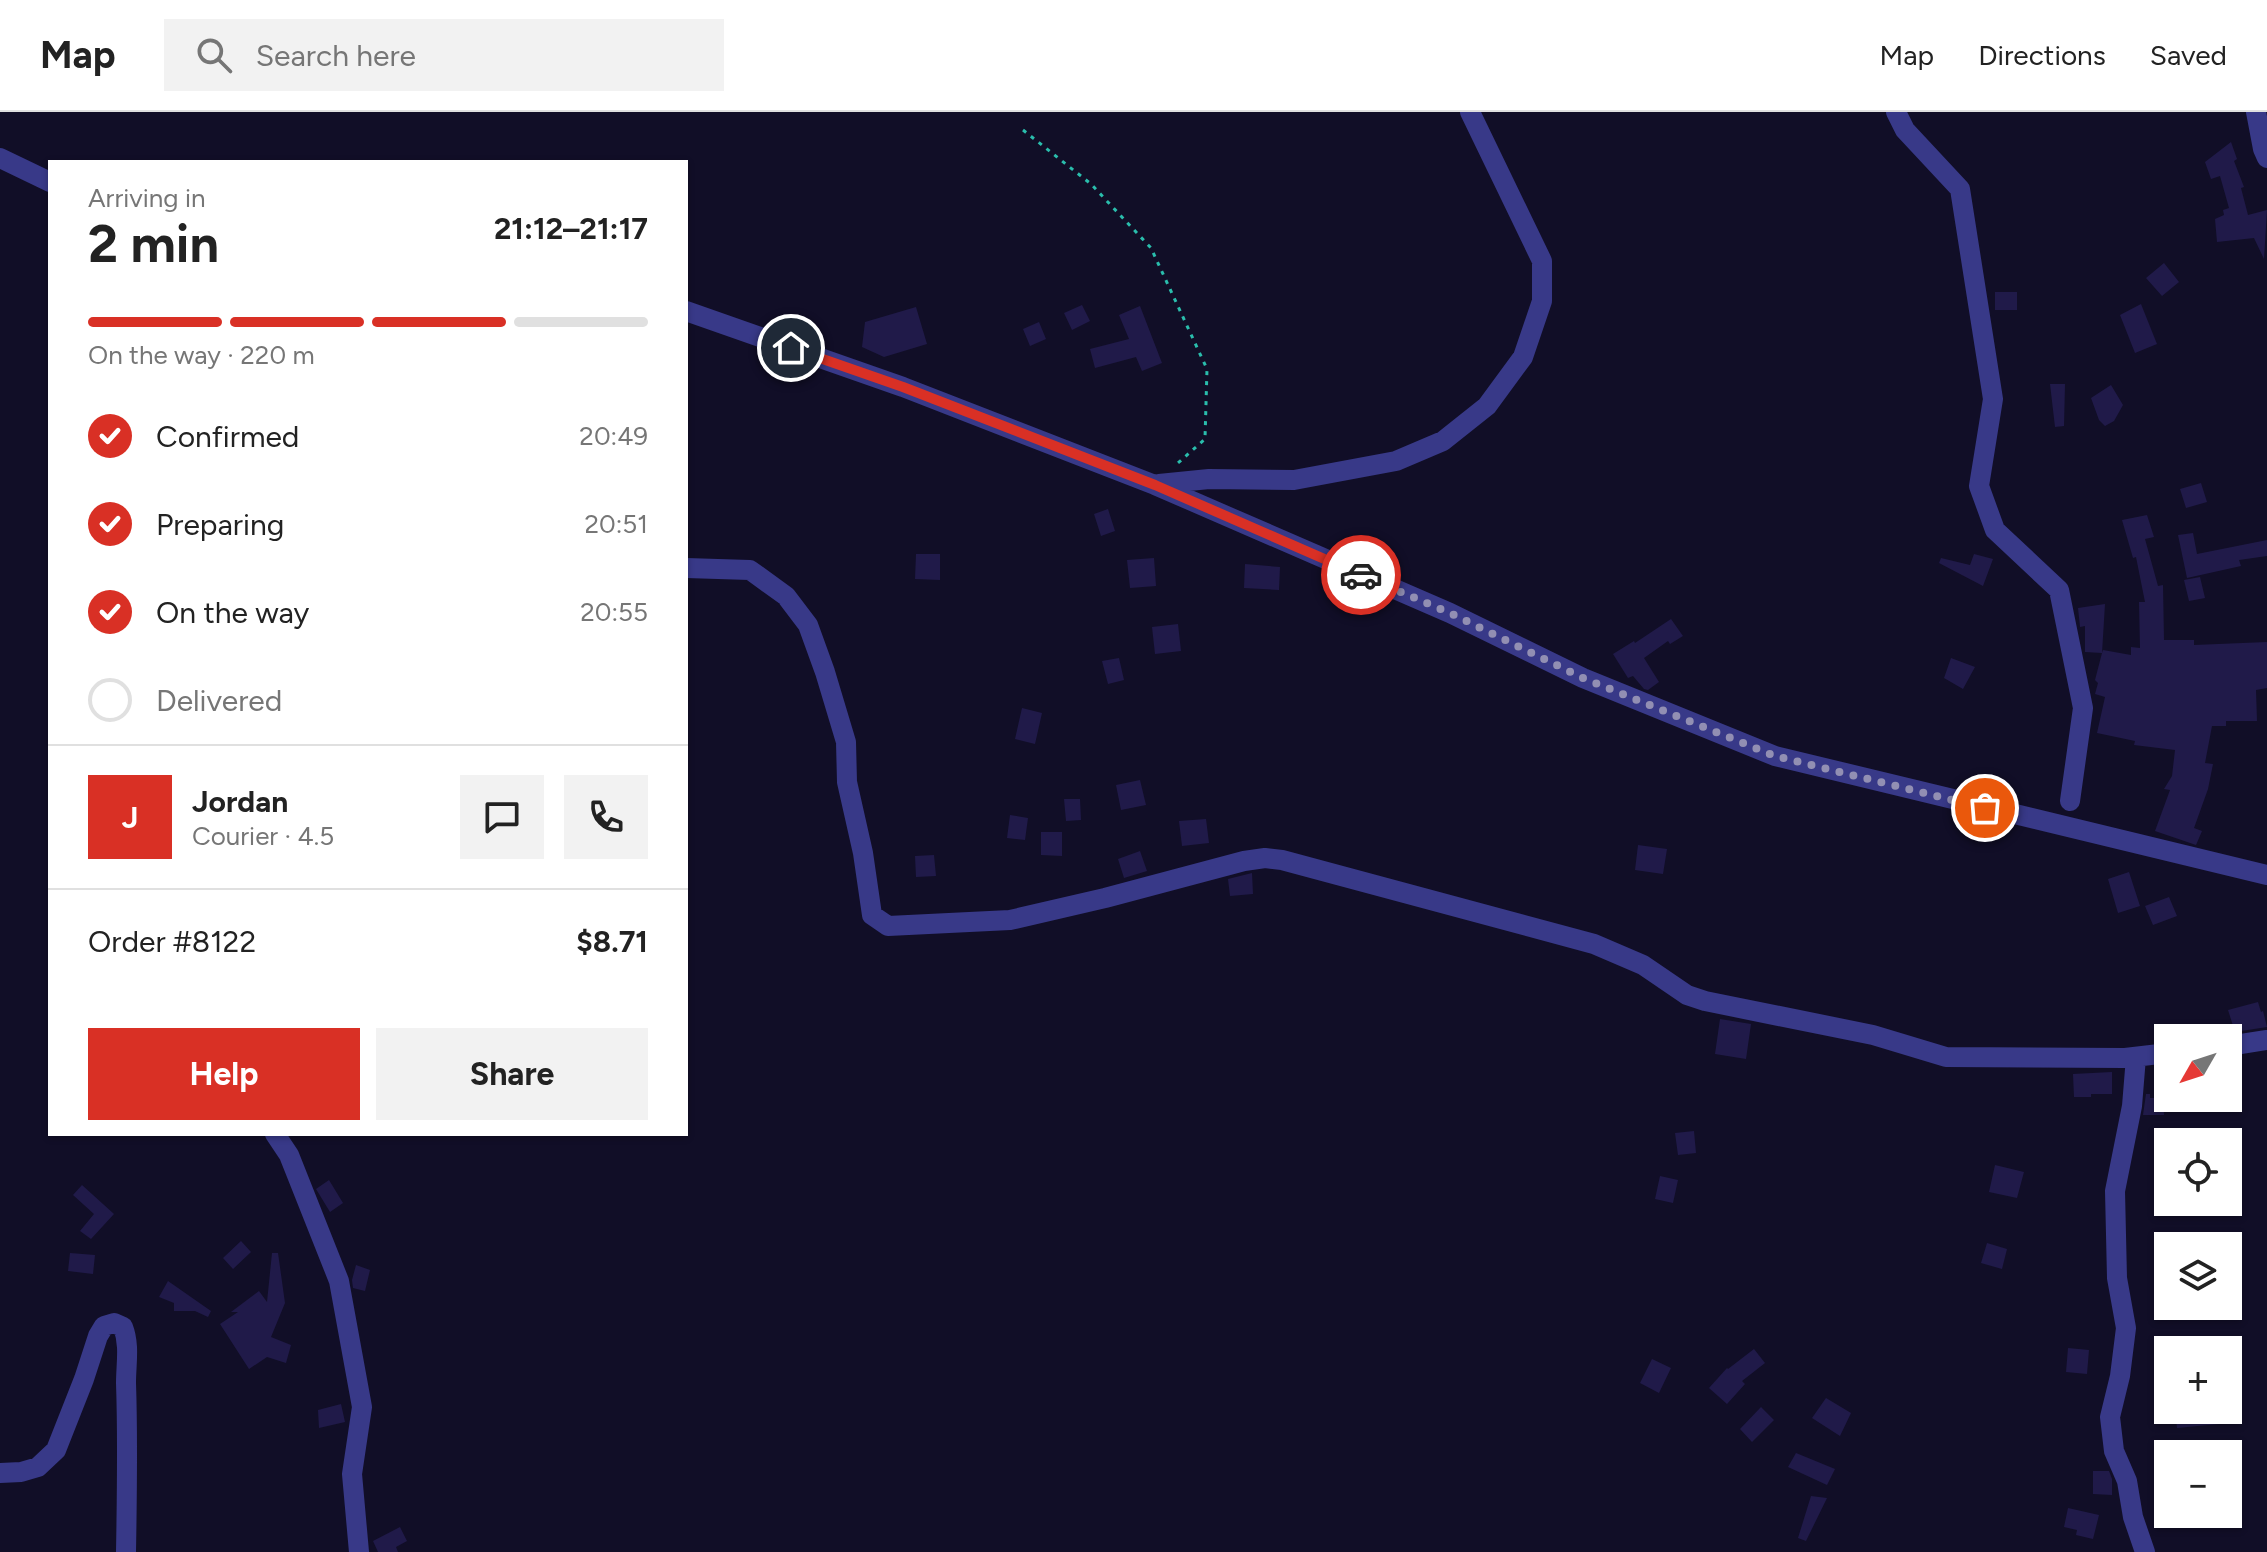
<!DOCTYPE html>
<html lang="en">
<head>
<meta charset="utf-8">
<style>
	body { margin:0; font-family:Figtree,sans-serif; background:#f2f2f2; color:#222; height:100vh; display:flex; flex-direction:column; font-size:30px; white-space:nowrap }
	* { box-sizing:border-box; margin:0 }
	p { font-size:26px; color:#767676 }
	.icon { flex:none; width:44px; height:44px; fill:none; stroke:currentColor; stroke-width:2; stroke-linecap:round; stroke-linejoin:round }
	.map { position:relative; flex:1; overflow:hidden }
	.drawer { position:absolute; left:48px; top:48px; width:640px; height:976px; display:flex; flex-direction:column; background:#fff; border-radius:0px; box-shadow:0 2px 6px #0004 }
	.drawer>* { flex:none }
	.needle { width:52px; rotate:231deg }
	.fabs { position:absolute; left:2154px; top:912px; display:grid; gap:16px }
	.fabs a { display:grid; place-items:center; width:88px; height:88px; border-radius:0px; background:#fff; box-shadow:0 2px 6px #0004; font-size:40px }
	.pin { position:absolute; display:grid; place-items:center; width:68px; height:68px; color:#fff; margin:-34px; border:4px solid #fff; border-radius:50%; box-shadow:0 2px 8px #0007 }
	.courier { position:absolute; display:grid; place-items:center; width:80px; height:80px; margin:-40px; border:6px solid #d93025; border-radius:50%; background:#fff; color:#222; box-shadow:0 2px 10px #0007 }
	.headline em { font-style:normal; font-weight:700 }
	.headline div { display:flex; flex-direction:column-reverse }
	.headline { display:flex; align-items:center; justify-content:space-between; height:136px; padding:0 40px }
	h1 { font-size:52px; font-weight:700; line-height:60px }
	.bar { display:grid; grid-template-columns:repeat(4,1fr); gap:12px 8px; align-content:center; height:96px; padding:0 40px }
	.bar i { height:10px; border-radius:6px; background:#e0e0e0 }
	.bar .selected { background:#d93025 }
	.bar p { grid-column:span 4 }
	.line { display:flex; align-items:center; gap:20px; padding:0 40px; border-top:2px solid #e0e0e0 }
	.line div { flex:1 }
	.round { display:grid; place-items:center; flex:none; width:84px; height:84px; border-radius:0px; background:#f2f2f2 }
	ol { padding:0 40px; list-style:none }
	li { display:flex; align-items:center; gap:24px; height:88px }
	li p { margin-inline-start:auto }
	li .icon { padding:8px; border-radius:50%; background:#d93025; color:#fff; stroke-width:4 }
	li:last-child { color:#767676 }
	li i { width:44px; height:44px; border:4px solid #e0e0e0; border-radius:50% }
	.button { display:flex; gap:16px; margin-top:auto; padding:16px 40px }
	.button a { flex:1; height:92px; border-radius:0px; background:#d93025; color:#fff; font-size:32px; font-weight:700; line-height:92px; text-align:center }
	.button a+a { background:#f2f2f2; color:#222 }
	header { display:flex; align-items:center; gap:48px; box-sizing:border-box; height:112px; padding:0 40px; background:#fff; border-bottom:2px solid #e0e0e0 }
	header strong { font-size:38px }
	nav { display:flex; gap:44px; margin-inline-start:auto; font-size:28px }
	.search { width:560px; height:72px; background:#f2f2f2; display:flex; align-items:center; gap:20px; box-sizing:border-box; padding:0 28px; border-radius:0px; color:#767676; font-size:30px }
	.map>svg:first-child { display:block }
	.building { fill:#201a49 }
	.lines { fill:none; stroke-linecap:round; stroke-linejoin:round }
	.path { stroke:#2abdac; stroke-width:3; stroke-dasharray:4 6; stroke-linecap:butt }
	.minor { stroke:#383988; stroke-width:20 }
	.done { stroke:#928fb3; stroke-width:8; stroke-dasharray:0 14.4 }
	.route { stroke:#d93025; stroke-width:10 }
</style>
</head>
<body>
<header>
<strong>Map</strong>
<div class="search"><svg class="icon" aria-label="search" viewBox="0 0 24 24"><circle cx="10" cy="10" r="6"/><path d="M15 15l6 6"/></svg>Search here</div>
<nav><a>Map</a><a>Directions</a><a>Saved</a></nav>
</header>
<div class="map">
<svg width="2267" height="1440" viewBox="0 0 2267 1440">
	<rect width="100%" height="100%" fill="#110e27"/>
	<path class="building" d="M2231 30 2237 47 2234 49 2244 75 2241 76 2248 103 2267 98 2264 147 2254 126 2217 130 2215 107 2224 103 2223 98 2229 96 2220 64 2211 67 2205 50Z
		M2164 151 2179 170 2162 184 2146 166Z
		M1995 180H2017V198H1995Z
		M2141 192 2157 232 2135 241 2120 203Z
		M1082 193 1090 209 1072 218 1064 201Z
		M1140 194 1162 251 1142 259 1136 245 1095 256 1090 237 1129 227 1119 203Z
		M916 195 927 232 884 245 862 235 865 210Z
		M1039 210 1046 227 1030 234 1023 217Z
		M2050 272H2065L2064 314 2055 315Z
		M2111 273 2123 293 2114 309 2105 314 2099 308 2091 286Z
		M2201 371 2207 390 2186 396 2180 377Z
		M1108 397 1115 419 1101 424 1094 402Z
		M2147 403 2154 425 2145 427 2158 474 2163 473 2164 528H2194V533L2267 530V576L2256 578 2257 609H2226V614H2212L2205 651 2213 652 2208 677 2194 716 2202 719 2196 733 2155 719 2170 678 2164 677 2172 664 2175 638 2134 633 2135 629 2097 621 2105 585 2095 582 2098 571 2095 568 2102 541 2085 540V514L2080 515 2078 496 2105 492 2102 541 2103 538 2131 543V535L2140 536 2139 490H2145L2136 445 2133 446 2122 408Z
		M2193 421 2197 442 2267 428V444L2239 448 2241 454 2187 466 2178 423Z
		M916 442H940V468L915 467Z
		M1974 442 1993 447 1983 474 1939 451 1941 446 1970 453Z
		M1154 446 1156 474 1130 476 1127 448Z
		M1245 452 1280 455 1279 478 1244 476Z
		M2200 465 2205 486 2189 489 2184 468Z
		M1671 507 1683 524 1670 532 1668 529 1644 546 1659 570 1648 578 1644 577 1633 564 1628 566 1613 542 1634 529 1635 531Z
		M1178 512 1181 539 1155 542 1152 515Z
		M1119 546 1124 568 1108 572 1102 549Z
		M1951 546 1975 555 1963 577 1944 566Z
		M1022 596 1042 601 1035 632 1015 627Z
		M1140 668 1146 693 1121 698 1116 673Z
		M1064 687H1080L1081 708 1066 709Z
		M1010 703 1028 706 1025 728 1007 726Z
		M1206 707 1209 731 1182 734 1179 709Z
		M1041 720H1062V744L1041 743Z
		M1638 733 1667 737 1663 762 1635 758Z
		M1140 739 1147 759 1124 766 1118 747Z
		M934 743 936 764 916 765 915 744Z
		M2129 760 2140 794 2118 801 2108 767Z
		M1252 761 1253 782 1230 784 1228 767Z
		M2169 785 2177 804 2153 813 2145 794Z
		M2258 890 2261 900 2263 899 2267 915 2235 920 2228 898Z
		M1720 907 1751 912 1746 947 1715 942Z
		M2112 960V982H2091V985H2074L2073 962Z
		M2146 982H2150V986H2163L2164 1003H2143Z
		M1694 1019 1696 1041 1678 1043 1675 1021Z
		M1995 1053 2024 1060 2017 1086 1989 1080Z
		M1660 1064 1678 1068 1673 1091 1655 1087Z
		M329 1068 343 1091 330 1100 316 1077Z
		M82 1073 114 1102 91 1127 80 1119 94 1102 73 1083Z
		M241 1129 251 1140 233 1157 223 1146Z
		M1987 1131 2007 1137 2002 1157 1981 1151Z
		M70 1141 95 1143 93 1162 68 1159Z
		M272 1141H278L285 1191 271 1225 291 1233 286 1251 267 1245 249 1257 220 1212 238 1200H231L259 1179 267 1190Z
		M356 1153 370 1158 365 1179 353 1176 352 1168Z
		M168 1169 211 1199 208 1205 195 1199H174V1191L159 1185Z
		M2068 1236 2089 1238 2087 1262 2066 1260Z
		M1754 1237 1765 1251 1742 1269 1745 1272 1727 1292 1709 1276 1727 1256 1728 1257Z
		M1652 1247 1671 1256 1659 1281 1640 1271Z
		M1826 1286 1851 1301 1840 1324 1812 1306Z
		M341 1292 345 1310 319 1316 318 1298Z
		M1761 1295 1774 1308 1752 1330 1740 1317Z
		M2175 1298H2218L2219 1312 2177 1316Z
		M1796 1341 1835 1357 1827 1373 1788 1355Z
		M2093 1359H2109L2112 1367V1383L2093 1382Z
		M1811 1384 1827 1386 1806 1429 1798 1426Z
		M2068 1396 2099 1403 2093 1427 2076 1423 2077 1418 2064 1415Z
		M400 1415 407 1429 396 1435 398 1440H378L373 1429Z"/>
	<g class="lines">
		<path class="path" d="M1023 18 1091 72 1151 136 1207 257 1205 327 1178 351"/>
		<path class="minor" d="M1896 0 1905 18 1960 77 1993 287 1979 374 1995 418 2059 478 2083 596 2070 689
			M2256 0 2263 37 2267 46
			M0 46 50 70
			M686 199 903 275 1155 373 1450 501 1583 566 1775 644 2267 763
			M1159 372 1209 367 1294 368 1396 349 1443 329 1487 294 1523 245 1542 189V149L1470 0
			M686 456 750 458 786 484 808 513 825 560 846 630 847 670 863 741 872 803 888 814 1010 808 1105 786 1244 749 1265 746 1282 748 1594 832 1643 853 1687 883 1705 889 1873 923 1946 945 2125 946 2168 941
			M2228 934 2267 928
			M2136 945 2132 994 2115 1079 2117 1166 2126 1216 2120 1264 2110 1305 2114 1339 2127 1369 2133 1405 2145 1440
			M275 1022 289 1043 339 1169 362 1295 352 1362 359 1440
			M0 1361 21 1360 38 1355 56 1338 84 1267 98 1224 104 1214 114 1211 123 1215C130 1233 126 1252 126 1271 128 1327 127 1383 126 1440"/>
	</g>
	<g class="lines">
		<path class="done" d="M1361 463 1450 501 1583 566 1775 644 1985 696"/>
		<path class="route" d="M791 236 903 275 1155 373 1361 463"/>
	</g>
</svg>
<div class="fabs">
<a><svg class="needle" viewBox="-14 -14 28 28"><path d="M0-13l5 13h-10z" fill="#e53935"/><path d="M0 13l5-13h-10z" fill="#767676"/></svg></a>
<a><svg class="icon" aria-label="locate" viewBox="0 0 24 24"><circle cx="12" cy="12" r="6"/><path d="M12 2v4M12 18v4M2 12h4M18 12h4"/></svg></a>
<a><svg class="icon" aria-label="layers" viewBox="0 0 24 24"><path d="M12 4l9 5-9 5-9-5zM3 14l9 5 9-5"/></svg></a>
<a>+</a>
<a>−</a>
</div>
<div class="pin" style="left:1985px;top:696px;background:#ea580c"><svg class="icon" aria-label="bag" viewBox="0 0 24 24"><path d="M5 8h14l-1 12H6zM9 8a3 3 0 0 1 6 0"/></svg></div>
<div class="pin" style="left:791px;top:236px;background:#1f2937"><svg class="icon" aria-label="home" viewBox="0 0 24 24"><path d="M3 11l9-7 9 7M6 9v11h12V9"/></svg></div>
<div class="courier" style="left:1361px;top:463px"><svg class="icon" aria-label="car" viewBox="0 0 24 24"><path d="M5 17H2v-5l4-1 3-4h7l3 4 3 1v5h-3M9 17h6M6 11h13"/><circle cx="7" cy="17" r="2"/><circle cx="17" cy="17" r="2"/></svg></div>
<section class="drawer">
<div class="headline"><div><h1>2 min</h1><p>Arriving in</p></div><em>21:12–21:17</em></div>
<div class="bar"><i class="selected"></i><i class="selected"></i><i class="selected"></i><i></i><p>On the way · 220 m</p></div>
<ol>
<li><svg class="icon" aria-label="check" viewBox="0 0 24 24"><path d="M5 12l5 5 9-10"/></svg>Confirmed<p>20:49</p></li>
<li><svg class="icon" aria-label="check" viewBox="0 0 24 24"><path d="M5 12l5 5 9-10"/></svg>Preparing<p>20:51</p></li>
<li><svg class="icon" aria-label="check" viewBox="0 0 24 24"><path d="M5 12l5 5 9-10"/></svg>On the way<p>20:55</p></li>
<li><i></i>Delivered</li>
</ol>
<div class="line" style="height:144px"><b class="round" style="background:#d93025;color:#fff">J</b><div><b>Jordan</b><p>Courier · 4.5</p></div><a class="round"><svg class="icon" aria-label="chat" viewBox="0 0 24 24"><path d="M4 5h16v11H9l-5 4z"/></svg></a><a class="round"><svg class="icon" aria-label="phone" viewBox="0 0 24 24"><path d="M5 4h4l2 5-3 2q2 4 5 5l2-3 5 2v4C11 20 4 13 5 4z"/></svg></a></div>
<div class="line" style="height:104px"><div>Order #8122</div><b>$8.71</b></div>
<div class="button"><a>Help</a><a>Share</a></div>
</section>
</div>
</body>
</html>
